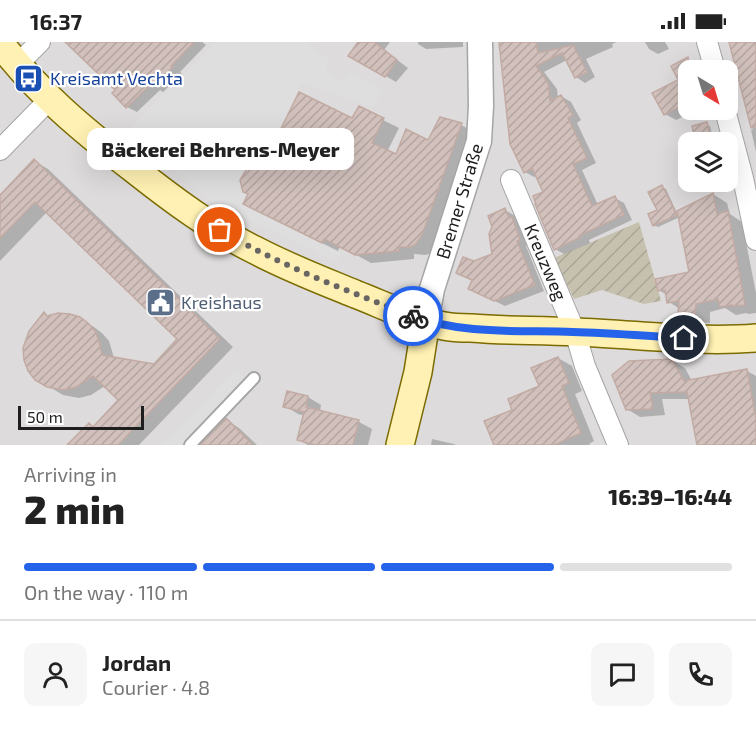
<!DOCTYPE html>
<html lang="en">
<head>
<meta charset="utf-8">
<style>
	body { margin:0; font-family:"Exo 2",sans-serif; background:#f6f6f6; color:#222; height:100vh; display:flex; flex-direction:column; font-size:22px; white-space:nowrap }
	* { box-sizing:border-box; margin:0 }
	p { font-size:20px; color:#767676 }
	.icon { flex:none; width:33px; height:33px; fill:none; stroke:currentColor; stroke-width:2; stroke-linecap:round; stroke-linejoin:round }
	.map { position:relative; height:403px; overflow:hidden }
	.sheet { display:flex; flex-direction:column; background:#fff; flex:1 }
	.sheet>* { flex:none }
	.needle { width:39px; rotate:142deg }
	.fabs { position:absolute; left:678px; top:18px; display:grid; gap:12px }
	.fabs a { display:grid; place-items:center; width:60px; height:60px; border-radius:12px; background:#fff; box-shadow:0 6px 24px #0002; font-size:30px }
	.scale { position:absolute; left:18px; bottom:15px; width:126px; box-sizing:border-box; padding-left:6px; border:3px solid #1e1e1e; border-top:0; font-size:16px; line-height:21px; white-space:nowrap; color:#1e1e1e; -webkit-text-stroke:4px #fff; paint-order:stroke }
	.pin { position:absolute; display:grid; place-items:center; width:51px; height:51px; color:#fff; margin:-26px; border:3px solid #fff; border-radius:50%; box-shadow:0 2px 6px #0007 }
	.courier { position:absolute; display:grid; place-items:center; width:60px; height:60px; margin:-30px; border:4px solid #2563eb; border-radius:50%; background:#fff; color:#222; box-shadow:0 2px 8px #0007 }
	.bubble { position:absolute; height:42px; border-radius:12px; background:#fff; box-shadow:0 6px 24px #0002; font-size:20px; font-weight:800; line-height:42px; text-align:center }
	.summary em { font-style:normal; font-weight:800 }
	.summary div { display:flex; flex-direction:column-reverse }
	.summary { display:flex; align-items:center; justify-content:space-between; height:102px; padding:0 24px }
	h1 { font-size:39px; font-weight:800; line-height:45px }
	.bar { display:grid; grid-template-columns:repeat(4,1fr); gap:9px 6px; align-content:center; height:72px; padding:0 24px }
	.bar i { height:8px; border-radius:4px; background:#e0e0e0 }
	.bar .current { background:#2563eb }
	.bar p { grid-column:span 4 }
	.line { display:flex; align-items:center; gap:15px; padding:0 24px; border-top:2px solid #e0e0e0 }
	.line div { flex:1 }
	.round { display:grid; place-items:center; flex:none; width:63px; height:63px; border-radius:12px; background:#f6f6f6 }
	.status { display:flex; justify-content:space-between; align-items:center; height:42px; padding:0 30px; background:#fff; direction:ltr }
	.status svg { height:16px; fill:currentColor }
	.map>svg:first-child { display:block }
	.residential { fill:#dddbdc; fill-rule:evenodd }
	.construction { fill:url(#construction-furrows) }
	.parking { fill:#dedede }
	.shadow { fill:#0003 }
	.building { fill:url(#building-hatch); stroke:#c3aba4; stroke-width:1.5 }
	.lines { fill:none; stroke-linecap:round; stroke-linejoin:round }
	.service-casing { stroke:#a5a5a5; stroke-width:14 }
	.minor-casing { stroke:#a5a5a5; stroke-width:22 }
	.tertiary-casing { stroke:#a5a5a5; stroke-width:27 }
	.secondary-casing { stroke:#7b6b00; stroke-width:30 }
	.service { stroke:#fff; stroke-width:10 }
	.minor { stroke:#fff; stroke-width:20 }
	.tertiary { stroke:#fff; stroke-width:24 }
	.secondary { stroke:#fff1b3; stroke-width:27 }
	.done { stroke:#686563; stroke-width:6; stroke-dasharray:0 10.8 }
	.route { stroke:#2563eb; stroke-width:8 }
	.labels { text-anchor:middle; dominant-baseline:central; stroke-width:4.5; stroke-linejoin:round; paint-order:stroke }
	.transit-label { font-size:18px; fill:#164399; stroke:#fff; text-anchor:start }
	.street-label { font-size:18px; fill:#1e1e1e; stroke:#fff }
	.service-label { font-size:18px; fill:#4e5e75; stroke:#fff; text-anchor:start }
</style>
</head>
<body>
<div class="status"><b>16:37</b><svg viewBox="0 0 49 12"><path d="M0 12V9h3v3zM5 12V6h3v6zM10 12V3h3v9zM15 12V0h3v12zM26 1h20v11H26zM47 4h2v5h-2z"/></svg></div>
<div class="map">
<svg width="756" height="403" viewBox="0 0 756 403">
	<defs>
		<pattern id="construction-furrows" width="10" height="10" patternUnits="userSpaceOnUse" patternTransform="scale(1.5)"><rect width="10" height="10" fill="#c6c0ae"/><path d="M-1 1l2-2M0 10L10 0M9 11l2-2" fill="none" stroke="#aaa595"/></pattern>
		<pattern id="building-hatch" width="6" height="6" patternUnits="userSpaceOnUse" patternTransform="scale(1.5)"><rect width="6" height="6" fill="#d1c0bc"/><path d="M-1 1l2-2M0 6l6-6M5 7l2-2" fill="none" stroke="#b3a5a1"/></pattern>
	</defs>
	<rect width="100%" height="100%" fill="#f0e9e3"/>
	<path class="residential" d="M0 0H756V403H0ZM688 28H728V68H688ZM688 100H728V140H688Z"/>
	<path class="construction" d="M639 180 661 259 644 262 602 248 574 257 554 216Z"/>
	<path class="parking" d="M216 0H306L330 19 325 28 343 39 348 30 383 47 374 66 302 41 242 162 341 211 338 220 215 162 126 90Z
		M236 327 245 336 181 403H162Z"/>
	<path class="shadow" d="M70 0H202L206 3 180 30 182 32 163 50 160 48 137 70 127 65 117 48Z
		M360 0H390L384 8 408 26 396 40 350 13Z
		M418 0H463V5L426 7 418 2Z
		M507 0H617L612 2 613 5 586 17 595 35 585 41 576 35 567 18 544 30 557 47 558 56 561 54 571 60 581 78 577 81 596 121 582 128 598 163 615 156 624 161 632 178 589 198 590 201 564 212 555 207 545 150 537 133 534 135 525 130Z
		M645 0H665L669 7 658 12 649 7Z
		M731 0H756V110L751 88 753 87Z
		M688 17 699 23 701 28H688V68H698L676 78 665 72Z
		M359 66 399 86 387 110 397 114 429 100 461 83 476 91 437 202 430 211 426 213 414 212V217L371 221 340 204 338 209 260 170 262 127 353 78Z
		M706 82 710 84 713 96 700 99 696 97Z
		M34 119 48 127 233 305 139 403H69L89 382 94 386 120 358 105 344 91 353 79 356 63 353 48 344 44 272 49 275 79 277 94 285 102 291 109 299 114 316 154 323 179 297 47 170 0 219V155Z
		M662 145 666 147 677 171 713 152 727 161 730 172 742 180 756 251V271L748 272 746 271 736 273 725 266 710 270V281L695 280 680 271V267L669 260 667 253 659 248 690 231 680 175 658 185 654 183 659 169Z
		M505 168 515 174 518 180 521 182 529 203 526 204 544 249 505 264 480 252 474 239 458 231 474 221 494 213Z
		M558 316 572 324 582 349 575 352 594 399 589 402 590 403H496L514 369 541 345Z
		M671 318 685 326 692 339 747 329 756 334V403H698L690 357H662L665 373 640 375 627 367Z
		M288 351 308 355 321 363 320 370 359 380 372 387 368 403H308L299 398 305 374 298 372 285 364Z
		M226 378 239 386 257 403H202Z
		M432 397 454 402 456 403H431Z"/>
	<path class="building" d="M65 0H194L171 24 173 25 152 45 150 43 126 66 112 51 115 48Z
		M358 0H374L397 18 385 35 348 14Z
		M499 0H536L538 11 573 3 587 30 575 36 562 11 536 24 548 41 550 59 561 53 573 73 568 76 587 116 573 122 592 164 615 154 624 173 580 193 581 195 554 208 535 162H536L533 154 543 150 532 126 524 131 510 102Z
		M729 0H756V85L751 86Z
		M688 15V60L664 73 652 51 678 38 671 24Z
		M299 50 352 76 359 64 384 76 372 101 396 112 406 87 428 98 440 75 462 81 422 193 415 203 410 205H399V209L355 213 324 197 322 201 243 162 248 152 243 150 240 138 247 126 256 122 262 125Z
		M707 80 710 94 695 98 692 84Z
		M34 117 220 297 118 403H67L89 381 93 385 118 358 93 334 76 345 64 348 47 345 35 338 28 329 24 318 23 306 29 289 44 270 47 274 58 271 70 272 80 275 88 281 95 289 99 299 102 313 154 322 177 297 35 160 0 196V153Z
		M662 143 677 173 653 184 648 172 657 168 648 150Z
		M713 151 717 172 728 169 745 263 732 264V263L720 265 718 257 696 262 695 273 678 272 679 259 667 261 665 248 658 249 655 237 689 230 677 169Z
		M505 166 509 176 512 175 520 198 517 199 535 243 494 259 468 247 472 238 456 231 463 215 474 219 492 212 489 192 492 185 488 174Z
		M558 315 569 341 562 344 581 391 554 403H494L484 379 512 368 508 357 539 344 531 326Z
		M672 317 684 339 747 327 756 377V403H697L687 350 650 351 653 367 626 368 612 333 629 319Z
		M287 349 308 354 306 365 359 378 353 403H315L297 398 304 370 283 365Z
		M226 376 253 403H200Z"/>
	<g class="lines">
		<defs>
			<path id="service" d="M190 403 254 336"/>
			<path id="minor" d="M707 0 715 28
				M17 23 40 0
				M725 68 743 136 756 198
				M0 108 49 58
				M511 138 575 290 585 324 618 403"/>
			<path id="tertiary" d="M426 279 432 247 479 99 481 64 480 0"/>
			<path id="secondary" d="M0 1C38 51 85 90 135 128 173 158 212 187 255 208 287 225 321 238 355 252 384 263 413 278 444 284 453 286 462 286 471 286 506 289 540 288 575 290 635 292 696 301 756 296
				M400 403 418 330 426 279"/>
		</defs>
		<use href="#service" class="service-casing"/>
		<use href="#minor" class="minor-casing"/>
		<use href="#tertiary" class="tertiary-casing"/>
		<use href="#secondary" class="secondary-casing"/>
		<use href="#service" class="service"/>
		<use href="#minor" class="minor"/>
		<use href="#tertiary" class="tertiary"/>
		<use href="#secondary" class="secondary"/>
	</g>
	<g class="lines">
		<path class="done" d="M220 188C281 224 347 249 413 274"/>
		<path class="route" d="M413 274C463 293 520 288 573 290 610 291 647 294 684 296"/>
	</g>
	<defs>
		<symbol id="bus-square" viewBox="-11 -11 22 22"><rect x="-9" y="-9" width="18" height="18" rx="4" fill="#1a4fb4" stroke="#fff"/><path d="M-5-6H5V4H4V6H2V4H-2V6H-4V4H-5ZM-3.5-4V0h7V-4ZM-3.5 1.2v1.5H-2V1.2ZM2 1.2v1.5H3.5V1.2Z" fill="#fff"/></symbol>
		<symbol id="civic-square" viewBox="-11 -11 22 22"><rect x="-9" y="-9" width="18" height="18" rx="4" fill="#5c6f8a" stroke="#fff"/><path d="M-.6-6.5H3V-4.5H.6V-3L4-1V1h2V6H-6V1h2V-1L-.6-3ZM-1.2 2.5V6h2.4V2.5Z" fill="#fff"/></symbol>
	</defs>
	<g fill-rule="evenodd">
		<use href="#bus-square" x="12" y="20" width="33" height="33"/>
		<use href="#civic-square" x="144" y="244" width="33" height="33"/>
	</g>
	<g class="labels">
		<g class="transit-label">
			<text x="50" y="36">Kreisamt Vechta</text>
		</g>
		<g class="street-label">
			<text transform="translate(459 159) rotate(-73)">Bremer Straße</text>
			<text transform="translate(546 220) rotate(67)">Kreuzweg</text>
		</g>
		<g class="service-label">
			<text x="181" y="260">Kreishaus</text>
		</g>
	</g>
</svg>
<div class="fabs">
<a><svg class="needle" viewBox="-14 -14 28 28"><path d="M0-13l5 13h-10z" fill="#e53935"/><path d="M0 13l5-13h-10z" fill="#767676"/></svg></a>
<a><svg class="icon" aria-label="layers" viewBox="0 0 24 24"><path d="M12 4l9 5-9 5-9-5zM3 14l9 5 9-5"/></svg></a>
</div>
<div class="scale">50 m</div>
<div class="pin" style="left:220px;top:188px;background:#ea580c"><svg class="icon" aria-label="bag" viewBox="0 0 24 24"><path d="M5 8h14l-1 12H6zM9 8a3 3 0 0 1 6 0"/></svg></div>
<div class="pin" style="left:684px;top:296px;background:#1f2937"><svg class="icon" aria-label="home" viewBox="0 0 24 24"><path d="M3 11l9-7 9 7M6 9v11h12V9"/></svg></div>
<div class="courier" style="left:413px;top:274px"><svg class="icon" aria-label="bike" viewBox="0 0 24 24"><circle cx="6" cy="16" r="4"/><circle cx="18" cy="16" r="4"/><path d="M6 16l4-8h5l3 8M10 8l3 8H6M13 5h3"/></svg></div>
<div class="bubble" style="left:87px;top:86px;width:267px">Bäckerei Behrens-Meyer</div>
</div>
<section class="sheet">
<div class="summary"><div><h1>2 min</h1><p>Arriving in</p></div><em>16:39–16:44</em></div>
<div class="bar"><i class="current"></i><i class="current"></i><i class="current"></i><i></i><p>On the way · 110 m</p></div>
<div class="line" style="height:108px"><a class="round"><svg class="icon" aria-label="person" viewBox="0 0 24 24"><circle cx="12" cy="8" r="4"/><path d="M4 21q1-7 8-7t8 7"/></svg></a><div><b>Jordan</b><p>Courier · 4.8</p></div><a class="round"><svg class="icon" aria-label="chat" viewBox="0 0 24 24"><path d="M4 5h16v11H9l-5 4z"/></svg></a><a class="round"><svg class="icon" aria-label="phone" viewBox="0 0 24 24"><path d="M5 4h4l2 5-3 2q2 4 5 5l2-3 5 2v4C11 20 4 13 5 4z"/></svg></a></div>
</section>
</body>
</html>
